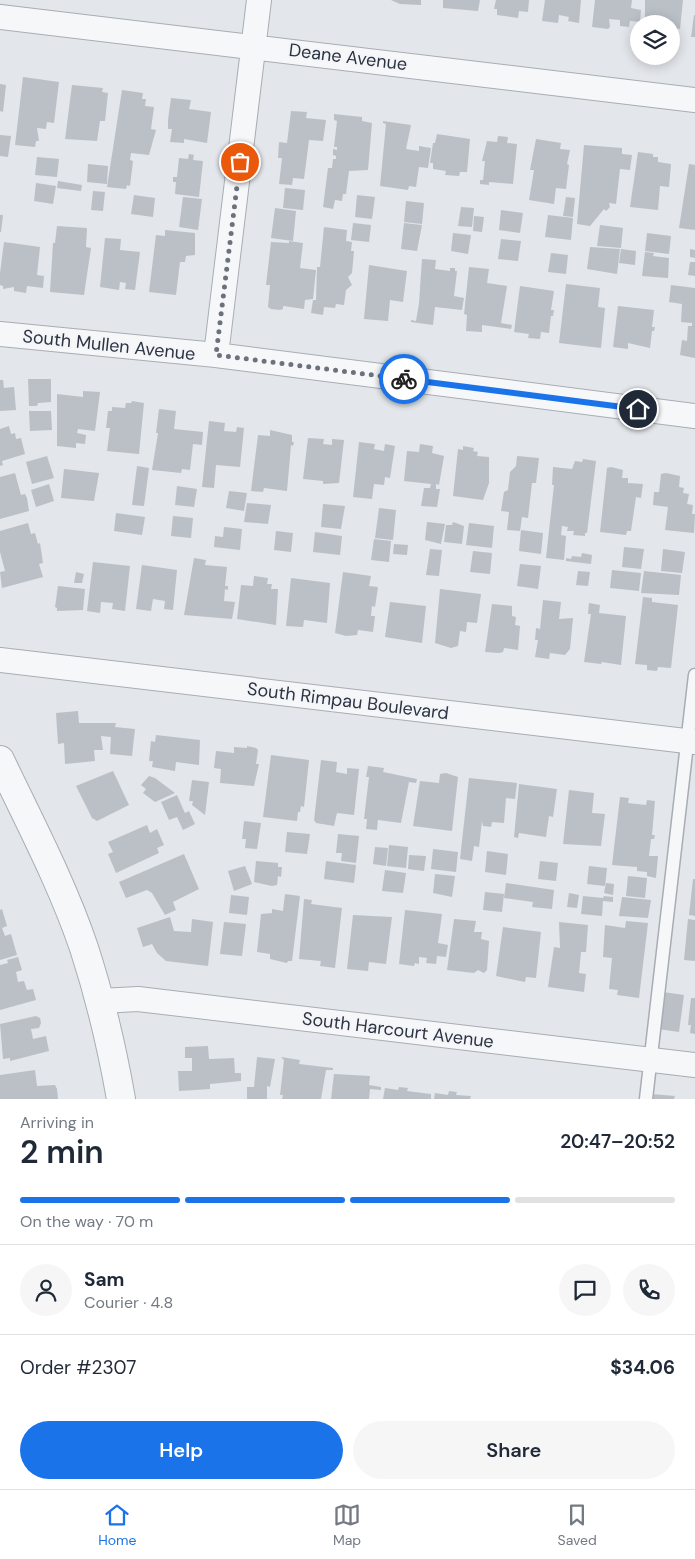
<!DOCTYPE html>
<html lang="en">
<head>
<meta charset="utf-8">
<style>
	body { margin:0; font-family:"DM Sans",sans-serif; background:#f6f6f7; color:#1f2937; height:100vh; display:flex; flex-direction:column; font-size:19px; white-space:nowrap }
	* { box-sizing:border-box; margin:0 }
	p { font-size:16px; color:#747a83 }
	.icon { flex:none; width:28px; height:28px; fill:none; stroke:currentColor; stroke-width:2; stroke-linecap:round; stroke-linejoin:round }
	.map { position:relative; height:1099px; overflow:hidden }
	.side { display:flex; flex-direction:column; background:#fff; flex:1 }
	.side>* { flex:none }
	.fabs { position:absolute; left:630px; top:15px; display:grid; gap:10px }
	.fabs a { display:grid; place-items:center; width:50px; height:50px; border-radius:50%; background:#fff; box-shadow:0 2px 12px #0003; font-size:25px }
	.pin { position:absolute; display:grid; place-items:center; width:42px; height:42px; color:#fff; margin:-21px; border:2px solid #fff; border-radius:50%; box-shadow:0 1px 5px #0007 }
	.courier { position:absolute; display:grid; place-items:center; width:50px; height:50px; margin:-25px; border:4px solid #1a73e8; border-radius:50%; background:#fff; color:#222; box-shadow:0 1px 6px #0007 }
	.headline em { font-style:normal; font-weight:600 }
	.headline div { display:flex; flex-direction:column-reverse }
	.headline { display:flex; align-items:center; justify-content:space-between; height:85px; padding:0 20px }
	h1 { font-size:32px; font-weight:600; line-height:38px }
	.bar { display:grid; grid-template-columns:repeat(4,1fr); gap:8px 5px; align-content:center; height:60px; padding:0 20px }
	.bar i { height:6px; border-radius:4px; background:#e0e1e3 }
	.bar .current { background:#1a73e8 }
	.bar p { grid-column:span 4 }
	.line { display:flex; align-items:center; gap:12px; padding:0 20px; border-top:1px solid #e0e1e3 }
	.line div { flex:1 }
	.round { display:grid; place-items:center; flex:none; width:52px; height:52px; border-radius:26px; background:#f6f6f7 }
	.action { display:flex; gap:10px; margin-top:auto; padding:10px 20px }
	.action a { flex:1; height:58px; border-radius:30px; background:#1a73e8; color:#fff; font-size:20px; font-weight:600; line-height:58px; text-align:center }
	.action a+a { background:#f6f6f7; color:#1f2937 }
	.tab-bar { display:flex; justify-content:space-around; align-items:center; height:70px; border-top:1px solid #e0e1e3; background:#fff; font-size:14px; color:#747a83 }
	.tab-bar a { display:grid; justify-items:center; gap:2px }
	.tab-bar .current { color:#1a73e8 }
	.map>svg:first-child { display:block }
	.building { fill:#bbc0c7 }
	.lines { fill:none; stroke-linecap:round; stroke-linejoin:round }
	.service-casing { stroke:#a8adb4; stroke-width:15 }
	.minor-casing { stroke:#a8adb4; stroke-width:26 }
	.tertiary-casing { stroke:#a8adb4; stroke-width:30 }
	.service { stroke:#f6f7f9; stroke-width:12 }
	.minor { stroke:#f6f7f9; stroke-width:24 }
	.tertiary { stroke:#f6f7f9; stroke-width:28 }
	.done { stroke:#6c727d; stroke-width:5; stroke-dasharray:0 9 }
	.route { stroke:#1a73e8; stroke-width:6 }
	.labels { text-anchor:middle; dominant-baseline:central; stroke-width:4; stroke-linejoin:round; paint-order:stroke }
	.street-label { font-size:18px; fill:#2c3442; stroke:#f3f5f8 }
</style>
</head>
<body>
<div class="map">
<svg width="695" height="1099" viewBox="0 0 695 1099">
	<rect width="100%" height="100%" fill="#e3e6ea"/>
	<path class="building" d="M391 0H421V5L400 4Z
		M443 0H480L478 11 443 8Z
		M496 0H529L528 12 519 11 518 18 497 15V9H494Z
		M545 0H581L579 23 568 21 569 17 559 15 558 23 542 21Z
		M595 0H632L631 8 641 10 640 22 630 21 629 27 620 26V20L609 19 610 27 608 29 592 27Z
		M645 0H683L680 29 671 28V24H645Z
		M694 15H695V37H691Z
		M23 77 59 82 54 123 47 122 46 129 37 128 39 141H36L35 147 15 145Z
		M0 84 6 85 3 112 0 111Z
		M72 85 103 88 102 92 108 93 105 121H100L97 141 65 139Z
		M122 90 143 93 142 99H146L145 106 154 107 151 129 156 130 149 155 131 153 130 160 133 161 130 186 127 185 126 189 107 187Z
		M171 98 191 100 189 109 211 112 207 143 184 139V143L170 142 172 129H168V120Z
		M291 111 307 112 306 118 326 120 323 141 309 140 304 179 293 178 292 185 279 184 282 158H278L279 142 287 143Z
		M334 114 362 117V121L372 123 368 170 349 171 346 194H343L342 201 335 200 333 209 323 207 328 168H332L333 159H336V156L333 155V149L337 150V147H334L337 121 334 120Z
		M383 121 411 125 406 149 419 151V146L431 148 428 168 419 167 416 187 409 186 408 190 380 186 386 124 383 123Z
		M437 134 470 139 467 172H460L459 176 445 175 446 171 433 169V163H430L433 143H435Z
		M0 135 11 136 8 157 0 156Z
		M498 136 508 137 507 143 517 144 513 184 489 182V185L480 184V180H483L485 161H482L487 141 497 142Z
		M536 139 561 143 560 149 570 150 567 164 569 165 566 189 556 188 554 204 529 200 534 170H530Z
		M584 145 622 148V154L632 155 630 170 620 169 616 204 609 203 610 207 606 211 604 209 590 226 577 224Z
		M638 152 653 154V157H658V162L671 164 669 187 660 186 658 210 630 207Z
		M189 154 194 155 193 160 203 161 199 197 175 194 176 182H173V177H177L179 158 188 159Z
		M37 157 59 159 57 177 35 175Z
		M88 164 108 166 107 184 87 182Z
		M689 164 695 165V230L679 228Z
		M58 181 82 185 81 191 57 188Z
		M36 183 56 186 53 204 34 201Z
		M285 188 305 190 303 210 283 208Z
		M93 191 105 192 103 211 91 210Z
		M134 195 155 198 153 217 131 214Z
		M357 195 375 197 372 219 355 217Z
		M183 197 202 199 198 230 179 227Z
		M566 197 575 198 573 217 563 216Z
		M406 201 424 203 422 224 404 222Z
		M461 207 474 208 472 227 458 226Z
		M275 208 296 211 293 241 271 238Z
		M501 210 523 213 520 233 499 230Z
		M0 215H3L1 232H0Z
		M548 215 573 218 571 240 545 237Z
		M474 216 484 217 482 232 473 231Z
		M353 223 371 225 369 242 351 240Z
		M404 223 422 225 417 251 401 249Z
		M600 225 623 228 621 248 597 246Z
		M57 226 87 228 86 247 91 248 84 295 50 292 53 243H55Z
		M324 227 347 230 346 241 352 242 351 251H354L352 273 348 277 352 285 346 290 344 305 336 304 335 308 324 307 323 315 311 313 313 300H316L317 267H320Z
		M165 230 195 233V255L186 256 185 262H180L176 295 149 292 156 235 165 236Z
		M453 233 471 235 468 254 451 251Z
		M647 233 671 236 669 254 645 251Z
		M105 238 121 239 120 250 140 252 135 290 125 289 126 283 120 282 119 290 100 287Z
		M501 239 521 241 518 261 498 259Z
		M289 241 303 243 300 268 316 270 313 299 305 300 304 309 283 306V309L280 310 271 309 268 307 270 285H266L271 242 289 243Z
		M4 242 40 247 37 275 44 276 43 288 27 286 26 293 14 291V287L3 289V286L0 285V273Z
		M590 247 620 249 617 274 587 269Z
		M621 249 636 251 635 265 619 263Z
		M690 249 695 250V258L690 257Z
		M645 252 654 253 653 256 669 258 668 278 642 276Z
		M551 253 568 255 566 274 548 272Z
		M422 259 436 260 435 269 450 271V268H455V271H457L454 296 464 298 462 310 435 307 433 325 411 322V320L416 321 419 303Z
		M690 262H695V276L688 275Z
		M369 265 407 271 403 302 390 300 388 321 364 319Z
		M469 267 489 269 487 283 507 286 501 323 512 325 511 329 482 325V332L466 331 467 315 464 314Z
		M566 284 600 288 598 307 605 308 601 348 559 343Z
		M671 285 695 288V358L680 355 682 340 687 341 688 326H692V323L681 322 682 304 669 302Z
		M520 286 554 291 551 310H554L553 316H551L549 333 541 332 540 339 528 338 529 334 514 332Z
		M618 306 654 310 652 327H655L654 331H652L650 348 628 343V349L613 347Z
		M28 379H51V402L38 403 37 406H29Z
		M0 380H3L4 388 14 387 16 410 0 411Z
		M83 391 100 392 95 431 78 429 77 433 86 435 85 444 76 443V448L57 446V394L83 397Z
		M132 401 144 403 139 454 107 451 110 428H106L108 411H112V407L125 408 126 403H131Z
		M159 409 176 411 174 429 203 432 202 445 193 444 190 470 182 469 181 473 152 470 158 433H156Z
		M29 411H51L52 430 30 431Z
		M209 421 225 423 224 431 236 432 237 427 244 428 240 467 216 465 214 488 202 487Z
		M9 426 11 434 15 433 16 439 21 438 25 454 2 461 3 465 0 466V429Z
		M270 430 292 435V442H294L293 446 291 445 287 491 264 488 263 492 251 491 258 435 270 436Z
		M308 438 324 439 323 444 332 445V439L344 440 339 483 323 484V481L303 479Z
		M359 442 375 444 374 449 384 451 385 444 395 446 390 478 385 477 384 485 374 484 372 499 353 497Z
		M420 444 433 446 432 453 444 456 439 485 436 484V489H440L437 507 421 506 424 488H430L431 484 404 481 407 451 419 452Z
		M463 446 474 448 473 451 478 452 477 456 489 457V483L483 500 453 496 458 449 463 450Z
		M47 456 54 478 32 484 26 462Z
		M517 456 539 458 536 483H532L528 518 522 517 520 531 507 530 509 512 501 511 504 492 508 490 510 472 516 466Z
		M583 459 596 461 587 533H585V536L573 535 574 531H567L568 527 562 526 561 535 566 536 564 560 546 558 554 485H552L553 467 572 469 575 461 582 462Z
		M137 466 149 468 144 506 132 505Z
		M611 467 623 470 622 478H628V483L643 484 641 498 636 497 631 531H627L626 535 600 532 607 468Z
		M64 469 99 473 94 501 61 498Z
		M15 473 21 495 25 494 27 498 29 511 0 519V477Z
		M666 473 680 476 679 487 684 488 683 493 689 494 687 504 693 505 692 514H695L694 533 665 530 668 507 653 505 654 492H659L661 474Z
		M49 484 54 501 36 507 31 490Z
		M177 486 197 489 194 507 175 505Z
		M229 491 247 493 244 511 226 508Z
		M247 503 271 505 268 524 244 522Z
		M323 504 345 506 341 529 321 527Z
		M379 508 396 510 393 540 375 538Z
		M116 513 145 517 142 535 114 531Z
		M173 516 193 518 191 538 171 536Z
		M427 522 445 524 441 544 425 540Z
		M453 522 464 526 462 544 444 542 446 525H452Z
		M28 523 31 534 35 533 38 544 40 543 43 563 39 564 43 577 2 588 0 572 5 571 0 552V531Z
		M469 523 494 526 492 548 466 545Z
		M224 527 242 529 240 550 214 547 215 536 223 537Z
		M521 530 543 533 541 554 519 551Z
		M276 531 293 533 291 552 274 550Z
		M315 532 342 536 340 555 313 552Z
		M374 539 391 541 389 562 371 560Z
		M394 544 408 545 407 555 393 554Z
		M624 547 644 549 641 569 622 567Z
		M430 549 442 550 439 576 426 575Z
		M663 549 685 552 682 573 661 571Z
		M473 551 492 553 490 574 470 572Z
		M582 553 592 555 591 564 566 561V558L571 559 572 556 581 557Z
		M194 558 206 560 205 565 227 567 225 586H228V590L225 589 224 601 235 602 232 619 184 615Z
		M93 562 130 566 125 611 112 609 113 603 101 602 100 613 87 611Z
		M520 564 541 566 538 589 517 586Z
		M142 565 177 570 173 610 164 609 165 601 153 599 151 611 136 609Z
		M612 570 641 573 639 591 610 588Z
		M578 571 590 572 588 586 576 585Z
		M644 571 681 575 679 595 641 593Z
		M76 572 84 574 82 583H74Z
		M343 572 371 576 369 586 378 587 375 607 372 606 371 616H375L373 632 358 630 357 635 346 636 335 633Z
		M254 576 268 578 267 584H272L271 589H278L276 625 237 619 241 585 253 586Z
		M291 578 330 583 327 623 304 620 303 627 286 626Z
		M58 586 85 589 83 610 57 611V608L55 607Z
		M440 589 481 594 477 623 467 622 466 632 460 631 458 646 451 648 435 643Z
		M643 597 652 598V602L678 605 671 668 658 667 657 671 647 670V665L635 664Z
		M543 600 561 602 559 619 573 618 570 649 565 655 550 653 549 659 535 657 538 640H535L536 628 540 629Z
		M390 602 426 606 422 643 385 637Z
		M589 603 600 605 599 613 626 616 621 665 602 662 601 664 584 662 591 614H588Z
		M492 604 512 606V616L516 617 515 625 520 626 518 650 504 648 503 652 499 653 485 652Z
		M78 711 79 723H116L115 727 135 729 132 756 110 754 111 737 101 736 103 750H94L95 761 65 764 64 743 58 744 56 713Z
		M156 735 200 740 199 765 176 762 175 771 152 767 153 761H149L151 741 155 742Z
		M247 746 256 748 258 750 256 764H259L254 786 220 783 221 769 214 768 216 751 234 753V747L247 748Z
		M271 755 309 760 304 807 301 806 300 812H298L297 821 263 817Z
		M321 760 337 762 336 772 347 774V768L359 769 354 815 337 813 334 826 316 823 314 820Z
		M368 766 384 768 383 772 417 779 416 783 409 782 401 823 378 820 377 830 366 829 367 819H364L369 777H366Z
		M113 771 129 805 97 821 92 818 76 786Z
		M446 773 458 777 452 831 413 826 420 781 439 783 440 774Z
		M149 776 155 778 175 793 155 802 143 793 146 789 141 785Z
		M469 778 517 783 515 799 506 798 504 823 492 822 491 827 483 826 482 821 479 847 474 846 472 861 460 859Z
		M192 780 209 782 205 815 192 805 193 801H189Z
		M519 784 557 789 553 817 549 816 546 837 519 833 518 838 514 837Z
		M569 790 594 793 592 813 605 814 601 846 563 844Z
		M177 795 185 813 189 811 195 824 183 830 177 817 169 820 161 802Z
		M620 797 629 798 628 803 646 805 647 800 655 801 652 835H655L654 839H651L649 856H658L656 878 647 876V872L637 871V867L612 865Z
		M244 821 261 823 257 849 245 848 246 839H242Z
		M147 825 150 833 157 829 164 845 157 848 159 853 116 873 108 854 113 852 108 842Z
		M287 832 310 834 307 854 285 852Z
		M338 834 359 836 356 863 341 861 342 853H336Z
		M389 845 408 847 406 868 387 866Z
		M375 847 388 848 386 866 373 864Z
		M433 849 458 852 456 872 431 869Z
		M487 851 508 854 506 875 485 872Z
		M184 854 199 889 173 902 176 910 165 915 152 893 147 890 126 898 119 882Z
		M409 855 426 856 424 871 408 869Z
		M256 861 278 863V867H282L281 877 278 876 277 885 272 886 254 882Z
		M326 861 356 865 354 883 324 879Z
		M540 861 558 863 556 881 538 879Z
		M245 866 252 884 234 891 228 871Z
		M589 866 607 868 605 886 587 884Z
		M385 870 406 873 403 893 382 891Z
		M435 874 455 876 452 897 433 893Z
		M628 876 647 878 645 898 626 896Z
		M693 879H695V916L689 915Z
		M506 883 554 890 552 909 532 907 533 902 504 898Z
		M606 883 614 884 613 895 604 893Z
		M485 892 504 894 502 912 483 910Z
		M569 893 579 895 577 908 567 907Z
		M285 894 300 896 292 961H288L287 963 270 959V954L257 952 261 914 272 913V909L283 911Z
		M231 895 249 897 247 915 229 913Z
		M583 896 603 898 604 896 613 897V902L603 901 602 916 581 914Z
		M622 897 651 900 648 918 619 916Z
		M304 899 312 900 311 904 342 908 335 968 320 966 321 961 299 959Z
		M2 909 7 926 2 928 5 936 11 934 17 955 0 960V910Z
		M405 910 442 914 438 943 448 945 446 957 437 956 436 964 426 963 427 958 419 957V964L415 963 414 966 399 964Z
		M353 915 392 917 386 964 369 962 368 971 347 969Z
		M170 917 174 931 191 932 192 919 213 922 208 966 166 961 157 953 152 944 143 947 137 928Z
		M454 919 476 921 474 932H482L481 939 489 941 487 970 484 973 478 970 474 973 447 970Z
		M688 919 695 920V961L684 960Z
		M626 921 648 923 639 998 617 995 618 990 609 989 612 958 603 957 605 925 625 928Z
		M224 922 246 924 242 956 220 954Z
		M559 922 588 925 586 952H581L579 973 586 974 584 992 548 987 554 947 560 948Z
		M503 927 541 932 536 978 526 977 525 982 496 976Z
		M18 957 22 970 16 972 18 982 24 981 27 990 33 989 36 1000 0 1010V965L8 963 7 960Z
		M663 992 684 995 679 1032 658 1029Z
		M691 998H695V1034L690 1033 691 1025H688Z
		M36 1016 40 1018 41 1023 39 1028 31 1029 33 1039 46 1036 49 1051 10 1061V1058L3 1059 0 1024Z
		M208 1046 209 1059 234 1058 235 1073H241V1081L210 1084V1089L179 1091 178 1071H192V1058H185V1047Z
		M257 1057 275 1059 270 1087 267 1086V1099H247V1087H254Z
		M281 1057 300 1060 299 1064 333 1068V1070H326L321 1099H282L283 1095H280L284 1060Z
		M35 1070 37 1086 55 1085 57 1089 58 1099H0V1075Z
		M334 1074 370 1076 369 1085 381 1087V1090L370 1089 369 1099H331Z
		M399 1087 408 1088 407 1091 431 1094V1099H383L385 1088 398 1090Z
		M449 1091 457 1092 456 1095 471 1096 470 1099H434L435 1093 448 1095Z
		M652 1094 675 1096 674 1099H652Z"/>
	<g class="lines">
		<defs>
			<path id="service" d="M646 1099 695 675"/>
			<path id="minor" d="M0 17 695 100
				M0 334 216 355 695 416
				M216 355 259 0
				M0 660 695 742
				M100 1001 138 999 695 1065"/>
			<path id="tertiary" d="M0 760C29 821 62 883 84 948 100 997 112 1048 121 1099"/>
		</defs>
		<use href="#service" class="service-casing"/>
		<use href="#minor" class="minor-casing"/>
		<use href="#tertiary" class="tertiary-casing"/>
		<use href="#service" class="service"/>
		<use href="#minor" class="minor"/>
		<use href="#tertiary" class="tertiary"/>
	</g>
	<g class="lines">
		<path class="done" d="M240 162 216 355 404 379"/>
		<path class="route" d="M404 379 638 409"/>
	</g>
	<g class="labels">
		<g class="street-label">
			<text transform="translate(348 57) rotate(7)">Deane Avenue</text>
			<text transform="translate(109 345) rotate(6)">South Mullen Avenue</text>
			<text transform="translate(348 701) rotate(7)">South Rimpau Boulevard</text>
			<text transform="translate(398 1030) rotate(7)">South Harcourt Avenue</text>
		</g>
	</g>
</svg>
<div class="fabs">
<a><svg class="icon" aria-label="layers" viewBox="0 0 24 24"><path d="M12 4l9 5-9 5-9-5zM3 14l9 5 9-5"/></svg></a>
</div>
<div class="pin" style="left:240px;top:162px;background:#ea580c"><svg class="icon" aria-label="bag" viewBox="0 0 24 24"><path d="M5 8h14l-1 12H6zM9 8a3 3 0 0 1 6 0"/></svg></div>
<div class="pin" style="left:638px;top:409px;background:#1f2937"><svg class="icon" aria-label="home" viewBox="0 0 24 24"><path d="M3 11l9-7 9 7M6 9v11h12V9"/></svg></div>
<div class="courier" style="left:404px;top:379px"><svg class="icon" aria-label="bike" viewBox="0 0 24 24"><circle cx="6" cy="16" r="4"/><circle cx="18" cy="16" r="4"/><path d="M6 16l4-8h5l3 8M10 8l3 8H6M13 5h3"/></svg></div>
</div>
<section class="side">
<div class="headline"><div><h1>2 min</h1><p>Arriving in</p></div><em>20:47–20:52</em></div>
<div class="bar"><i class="current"></i><i class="current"></i><i class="current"></i><i></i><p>On the way · 70 m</p></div>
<div class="line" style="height:90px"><a class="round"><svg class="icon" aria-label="person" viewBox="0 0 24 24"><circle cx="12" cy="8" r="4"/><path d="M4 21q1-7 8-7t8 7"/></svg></a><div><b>Sam</b><p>Courier · 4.8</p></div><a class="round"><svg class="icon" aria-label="chat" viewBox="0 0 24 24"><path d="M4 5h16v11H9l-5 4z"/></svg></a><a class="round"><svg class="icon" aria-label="phone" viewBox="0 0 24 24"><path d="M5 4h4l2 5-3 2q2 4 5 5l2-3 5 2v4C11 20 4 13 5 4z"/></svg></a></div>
<div class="line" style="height:65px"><div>Order #2307</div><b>$34.06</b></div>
<div class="action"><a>Help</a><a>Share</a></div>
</section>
<nav class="tab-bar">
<a class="current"><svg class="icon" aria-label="home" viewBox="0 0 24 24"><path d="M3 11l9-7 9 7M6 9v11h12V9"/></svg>Home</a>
<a><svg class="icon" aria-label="map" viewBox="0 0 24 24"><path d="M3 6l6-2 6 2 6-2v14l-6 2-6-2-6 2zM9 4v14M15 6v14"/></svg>Map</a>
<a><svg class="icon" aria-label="saved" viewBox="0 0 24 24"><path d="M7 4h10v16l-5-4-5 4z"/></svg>Saved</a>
</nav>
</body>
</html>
